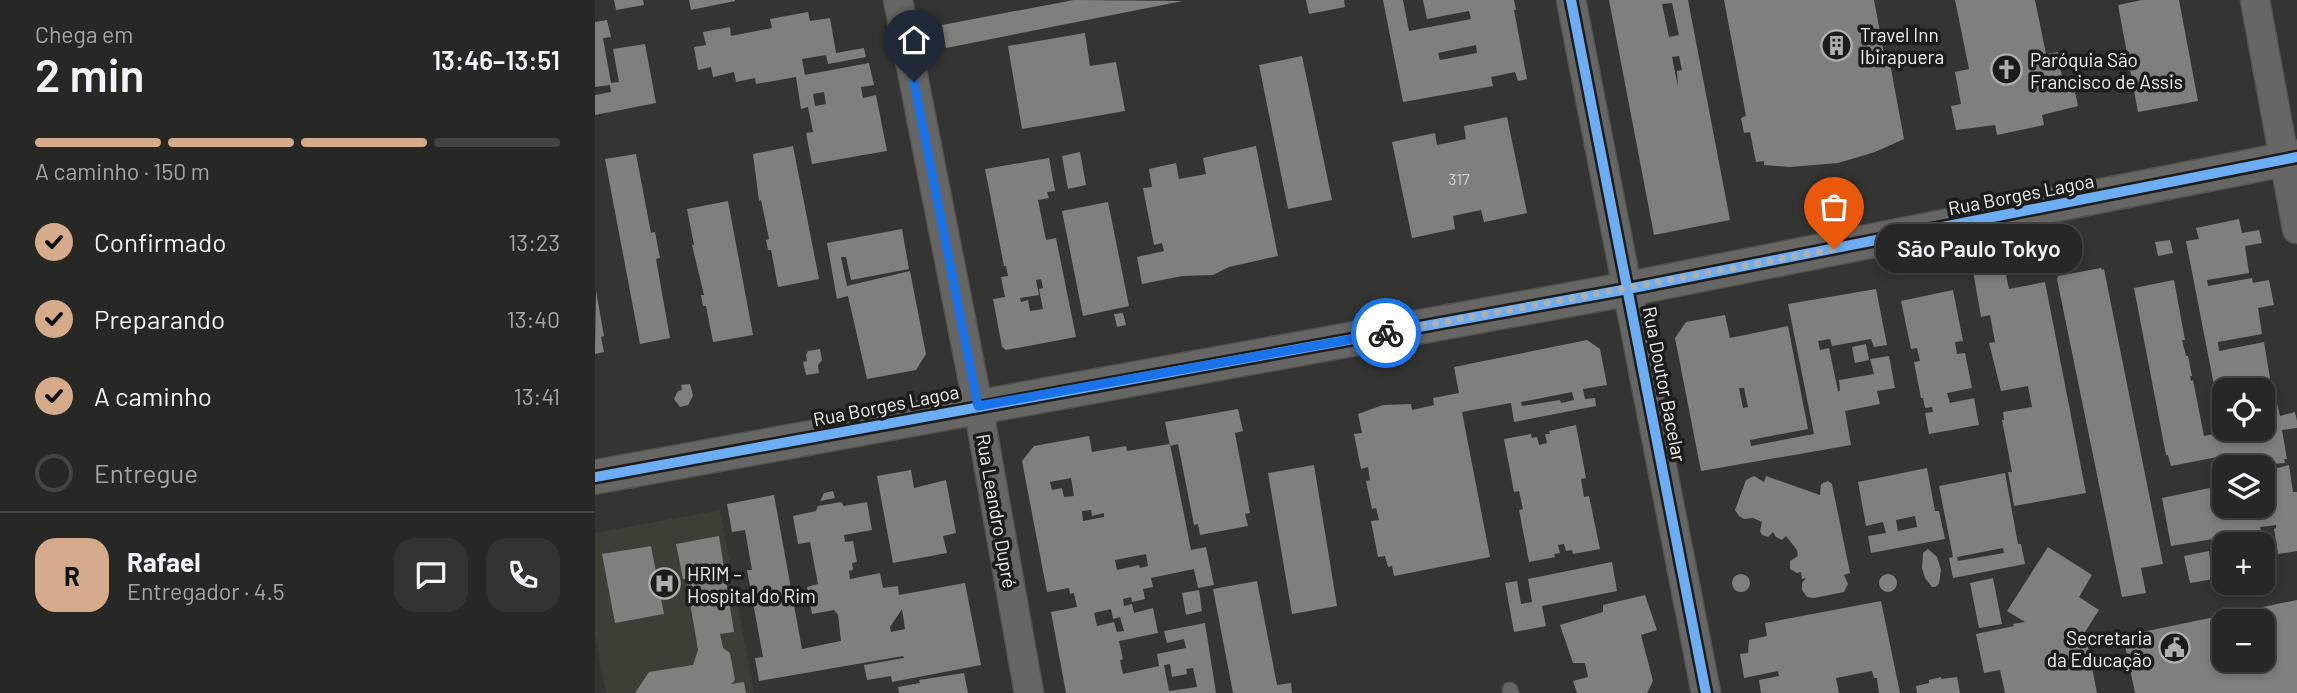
<!DOCTYPE html>
<html lang="pt">
<head>
<meta charset="utf-8">
<style>
	body { margin:0; font-family:Barlow,sans-serif; background:#333432; color:#f1f3f6; height:100vh; display:flex; flex-direction:column; font-size:26px; white-space:nowrap }
	* { box-sizing:border-box; margin:0 }
	p { font-size:23px; color:#a4a6a7 }
	.icon { flex:none; width:38px; height:38px; fill:none; stroke:currentColor; stroke-width:2; stroke-linecap:round; stroke-linejoin:round }
	.map { position:relative; flex:1; overflow:hidden }
	.panel { display:flex; flex-direction:column; background:#272826; width:595px }
	.panel>* { flex:none }
	.buttons { position:absolute; left:1617px; top:378px; display:grid; gap:14px }
	.buttons a { display:grid; place-items:center; width:63px; height:63px; border-radius:14px; background:#272826; box-shadow:0 4px 10px #0003,0 0 0 2px #434443; font-size:35px }
	.pin { position:absolute; display:grid; place-items:center; width:60px; height:60px; color:#fff; margin:-72px -30px; border-radius:50% 50% 50% 0; rotate:-45deg; box-shadow:0 0 7px #0007 }
	.pin .icon { rotate:45deg }
	.courier { position:absolute; display:grid; place-items:center; width:70px; height:70px; margin:-35px; border:5px solid #1a73e8; border-radius:50%; background:#fff; color:#222; box-shadow:0 2px 9px #0007 }
	.bubble { position:absolute; height:49px; border-radius:21px; background:#272826; box-shadow:0 4px 10px #0003,0 0 0 2px #434443; font-size:23px; font-weight:600; line-height:49px; text-align:center }
	.head em { font-style:normal; font-weight:600 }
	.head div { display:flex; flex-direction:column-reverse }
	.head { display:flex; align-items:center; justify-content:space-between; height:119px; padding:0 35px }
	h1 { font-size:46px; font-weight:600; line-height:52px }
	.bar { display:grid; grid-template-columns:repeat(4,1fr); gap:10px 7px; align-content:center; height:84px; padding:0 35px }
	.bar i { height:9px; border-radius:5px; background:#434443 }
	.bar .on { background:#d6ab8b }
	.bar p { grid-column:span 4 }
	.line { display:flex; align-items:center; gap:18px; padding:0 35px; border-top:2px solid #434443 }
	.line div { flex:1 }
	.round { display:grid; place-items:center; flex:none; width:74px; height:74px; border-radius:21px; background:#333432 }
	ol { padding:0 35px; list-style:none }
	li { display:flex; align-items:center; gap:21px; height:77px }
	li p { margin-inline-start:auto }
	li .icon { padding:7px; border-radius:50%; background:#d6ab8b; color:#111; stroke-width:4 }
	li:last-child { color:#a4a6a7 }
	li i { width:38px; height:38px; border:4px solid #434443; border-radius:50% }
	main { display:flex; flex:1; min-height:0 }
	.map>svg:first-child { display:block }
	.built { fill:#3b3f36 }
	.building { fill:#7f807d; fill-rule:evenodd }
	.lines { fill:none; stroke-linecap:round; stroke-linejoin:round }
	.service-casing { stroke:#535451; stroke-width:17 }
	.minor-casing { stroke:#535451; stroke-width:31 }
	.tertiary-casing { stroke:#535451; stroke-width:36 }
	.service { stroke:#666765; stroke-width:14 }
	.minor { stroke:#666765; stroke-width:28 }
	.tertiary { stroke:#666765; stroke-width:33 }
	.cycleway-casing { stroke:#1c1d1b; stroke-width:15 }
	.cycleway { stroke:#6dadf4; stroke-width:10 }
	.done { stroke:#afb0ad; stroke-width:7; stroke-dasharray:0 12.6 }
	.route { stroke:#1a73e8; stroke-width:9 }
	.labels { text-anchor:middle; dominant-baseline:central; stroke-width:7; stroke-linejoin:round; paint-order:stroke }
	.number-label { font-size:16px; fill:#d4d6d2 }
	.poi-label { font-size:19px; fill:#f1f2ef; stroke:#1c1d1b; text-anchor:start }
	.street-label { font-size:19px; fill:#f1f2ef; stroke:#1c1d1b }
</style>
</head>
<body>
<main>
<section class="panel">
<div class="head"><div><h1>2 min</h1><p>Chega em</p></div><em>13:46–13:51</em></div>
<div class="bar"><i class="on"></i><i class="on"></i><i class="on"></i><i></i><p>A caminho · 150 m</p></div>
<ol>
<li><svg class="icon" aria-label="check" viewBox="0 0 24 24"><path d="M5 12l5 5 9-10"/></svg>Confirmado<p>13:23</p></li>
<li><svg class="icon" aria-label="check" viewBox="0 0 24 24"><path d="M5 12l5 5 9-10"/></svg>Preparando<p>13:40</p></li>
<li><svg class="icon" aria-label="check" viewBox="0 0 24 24"><path d="M5 12l5 5 9-10"/></svg>A caminho<p>13:41</p></li>
<li><i></i>Entregue</li>
</ol>
<div class="line" style="height:126px"><b class="round" style="background:#d6ab8b;color:#111">R</b><div><b>Rafael</b><p>Entregador · 4.5</p></div><a class="round"><svg class="icon" aria-label="chat" viewBox="0 0 24 24"><path d="M4 5h16v11H9l-5 4z"/></svg></a><a class="round"><svg class="icon" aria-label="phone" viewBox="0 0 24 24"><path d="M5 4h4l2 5-3 2q2 4 5 5l2-3 5 2v4C11 20 4 13 5 4z"/></svg></a></div>
</section>
<div class="map">
<svg width="1702" height="693" viewBox="0 0 1702 693">
	<rect width="100%" height="100%" fill="#343532"/>
	<path class="built" d="M125 510 159 693H11L0 635V533Z"/>
	<path class="building" d="M19 0H48L49 5 21 10Z
		M94 0H140V1L96 10Z
		M479 0 588 1 351 48 347 25Z
		M711 0H749L750 7 714 14Z
		M788 0H808L814 31 876 19 874 11 832 19 828 0H919L921 10H919L932 79 923 81 920 72 896 77 898 86 808 102ZM881 45 882 53 845 60 843 53Z
		M1014 0H1093L1135 220 1059 235ZM1077 3 1084 35 1074 37 1067 4ZM1084 56 1087 70 1082 71 1083 87 1077 57Z
		M1129 0H1279L1290 59 1294 58 1309 139 1280 152 1243 163 1195 167 1169 165V161L1161 162 1155 132 1149 133 1146 118 1151 116Z
		M1360 0H1440L1451 54 1463 52 1468 84 1478 82 1483 106 1447 115 1449 125 1402 135 1400 125 1361 130 1356 106 1366 104 1360 72 1374 69Z
		M1547 0H1584L1603 101 1543 112 1523 5Z
		M213 12 215 21 235 18 241 53 269 48 271 57 233 64 231 55 207 59 210 75 274 63 279 85 266 87 268 98 281 95 292 151 217 164 211 133 218 132 213 107 206 109 201 77 161 84 160 78 141 82 139 72 118 77 116 67 103 70 99 47 111 45 108 32 135 27 136 36 177 28 175 19ZM229 92 231 104 220 106 218 94Z
		M12 20 16 37 8 38 16 83 24 82 18 49 50 44 61 103 0 115V95L16 92 15 85 0 87V22Z
		M490 33 495 66 521 62 530 111 427 129 413 46Z
		M707 56 737 200 693 209 664 65Z
		M912 117 932 213 889 222 886 210 858 216 860 229 817 238 797 142 840 133 842 145 871 139 869 126Z
		M198 146 224 279 183 287 176 250H173L171 240 174 239 166 200 164 201 158 154Z
		M661 146 683 256 634 267 618 275 587 276 547 284 542 257 569 251 567 243 559 245 548 188 557 187 554 169 581 163 584 179 611 174 608 158Z
		M485 152 491 185 473 189 467 156Z
		M41 154 56 233 60 232 65 258 61 259 75 338 45 344 10 159Z
		M454 158 460 191 452 192 454 198 443 200 451 240 461 238 481 337 411 350 407 347 398 299 410 297 406 277 413 276 411 266H409L390 169ZM446 279 448 288 444 289 448 309 435 311 433 300 426 302 425 298 444 295 441 280Z
		M133 201 158 335 118 342 111 306H108L106 295H109L97 245H99L92 209Z
		M513 202 534 306 488 316 467 211Z
		M1644 219 1647 233 1664 230 1667 243 1650 246 1654 273 1612 280 1613 286 1657 278 1658 283 1674 280 1679 305 1663 308 1667 334 1623 342 1624 351 1669 342 1678 396 1668 398V390H1629V405L1623 406 1591 241 1604 239 1601 228Z
		M307 229 314 269 256 280 251 257H246L252 286 315 271 331 354 321 370 272 379 253 296 242 299 232 243Z
		M1575 240 1578 253 1563 256 1560 242Z
		M1409 265 1414 289 1450 282 1491 493 1419 506 1413 472H1417L1407 420H1409L1408 412 1437 407 1433 386 1406 391 1394 343 1400 342 1395 315 1386 317 1378 271Z
		M1506 268 1507 270 1509 269 1568 564 1546 568 1551 593 1527 597 1462 279 1463 276Z
		M1579 280 1590 340H1587L1591 356H1593L1597 376H1595L1596 381 1598 380 1609 436 1629 432 1628 429H1668V405L1682 403 1685 416 1700 412 1702 421V428L1687 430 1692 459H1689L1690 463 1635 467 1633 455 1576 466 1573 455H1571L1539 288Z
		M1281 289 1292 345 1279 347 1276 339 1237 346 1235 339 1223 341 1225 350 1234 348 1243 391H1245L1244 380 1279 374 1275 359 1294 356 1300 388 1282 391 1285 404 1250 411 1256 445 1106 471 1080 338 1091 322 1130 315 1135 338 1193 326 1213 429 1155 440 1156 446 1219 434 1193 304ZM1144 388H1149L1153 407 1148 408Z
		M1358 290 1368 341 1360 342 1362 354 1370 353 1377 388 1352 393 1355 403 1379 398 1384 425 1334 434 1330 413 1338 412 1337 407 1330 408 1328 398H1326L1319 362 1325 361 1322 348 1316 349 1306 301Z
		M1 291 9 336 6 337 9 352 0 354Z
		M528 313 531 325 522 327 519 314Z
		M992 340 1005 349 1012 385 988 389 990 399 1000 398 1001 406 919 422 916 403 867 412 895 557 799 576 797 566 793 567 790 556 783 557 776 521 784 520 781 508 777 509 771 481 775 480 773 467 766 469 759 434 767 433 763 414 788 405 816 404 817 410 839 405 838 398 864 393 859 367ZM977 392 979 400 966 403 965 400 927 406 926 402Z
		M1271 344 1274 360 1260 363 1257 347Z
		M225 349 227 360 223 365 224 373 211 375 208 362 212 361 211 355 213 351Z
		M95 384 98 396 93 405 85 407 79 399 83 391 87 390 86 385Z
		M643 409 648 431 640 433 655 513 650 514 653 526 605 535 603 524 599 525 583 444 575 446 570 422Z
		M981 425 991 478 986 479 989 497 994 496 1005 549 978 554 977 550 971 551 969 544 963 545 965 553 959 554 960 557 934 562 924 510 928 509 924 491 919 492 909 439 936 434 937 438 942 437 944 445 952 443 950 434H955L954 431Z
		M494 436 497 452 531 446 532 451 575 444 596 550 611 547 619 585 603 588 599 569 556 578 558 587 548 589 550 599 537 602 536 597 528 599 529 606 537 604 539 613 558 608 563 633 524 641 528 659 525 660 528 674 564 666 562 654 591 648 589 639 572 643 569 631 610 623 621 693H471L456 612 482 607 479 593 475 594 474 588 452 592 427 461 439 446ZM476 478 479 496 469 497 467 488 457 490 455 482ZM496 510 497 516 509 513V517L488 521 487 511ZM551 554 553 566 545 568 544 565 522 570 520 560ZM516 609 518 619 525 617 529 631 522 632 519 622 502 626 499 613ZM575 664 577 677 592 674 591 669 598 668 602 687 574 691 569 665Z
		M719 465 742 606 697 614 673 473Z
		M1694 465 1698 492H1702V551L1683 554 1679 529 1681 528V525L1665 527 1666 531 1576 546 1567 498 1629 485V506H1668V472Z
		M1332 468 1340 511H1344L1350 539 1276 553 1273 536 1291 533 1288 522 1271 526 1263 482ZM1320 516 1322 527 1303 531 1301 520Z
		M316 470 319 488 351 480 361 533 348 536 352 553 298 563 282 476Z
		M1410 473 1423 544H1426L1430 564 1358 578 1354 558 1358 557 1344 486ZM1408 548 1409 553 1363 561 1362 557Z
		M1159 476 1169 482 1171 476 1225 495 1226 484 1233 481 1237 484 1255 573 1249 575 1253 584 1249 592 1219 598 1212 597 1207 590V583L1211 578 1207 579 1206 572 1202 573 1195 569V561L1203 556 1202 550 1191 536 1187 540 1181 537 1178 532 1173 537 1167 535 1165 531 1167 522 1158 518 1149 519 1144 516 1140 510 1151 480Z
		M238 491 240 498 225 501 229 493Z
		M179 495 207 649 246 641 243 615 239 610 217 614 212 587 223 584 215 542 203 544 198 516 221 511 223 506 246 502 249 506 272 502 277 530 249 535 250 542 258 541 262 562 257 563 258 570 254 571 255 579 285 573 288 588 303 586 304 595 370 583 386 665 297 682 296 676 272 680 269 665 309 658 308 656 164 681 160 658 168 657 152 570H157L150 530 137 532 132 504ZM307 609 310 629 296 632 295 627Z
		M124 536 139 632 125 634 128 648 135 653 140 680 136 684 149 682 151 693H40L54 672 98 665 103 650 91 579H88L81 544Z
		M56 546 69 614 20 623 7 554Z
		M1453 547 1497 575 1484 597 1504 610 1490 632 1502 693H1410L1405 670 1389 673 1381 634 1419 626 1418 624 1430 622 1412 611Z
		M1333 549 1342 557 1346 570 1344 584 1340 587H1337L1330 578 1327 568 1328 553Z
		M1614 551 1615 558 1621 557 1625 578 1595 583 1589 556Z
		M1017 562 1022 591 947 606 951 626 919 632 910 583 922 581 926 604 937 602 933 579Z
		M1137 583a9 9 0 1 1 18 0a9 9 0 1 1-18 0Z
		M1284 583a9 9 0 1 1 18 0a9 9 0 1 1-18 0Z
		M1398 578 1407 624 1384 628 1375 583Z
		M662 581 682 685 696 683 697 693H638L618 589Z
		M604 590 607 611 591 615 587 593Z
		M1050 595 1062 630 1046 635 1058 681 1052 693H982L978 681 993 677 990 663H978L965 625 1008 612V605Z
		M1702 600V693H1540L1528 636ZM1629 621H1668V660H1629Z
		M1286 601 1305 693H1284L1282 678H1279L1277 671 1241 678 1244 693H1166L1164 680 1184 676 1183 671 1149 678 1145 654 1153 653 1154 640 1172 636 1170 623Z
		M369 673 373 693H304L303 687 325 683 324 680Z
		M1346 677V679L1362 677 1365 693H1322L1321 686 1334 683V680Z"/>
	<g class="lines">
		<defs>
			<path id="service" d="M915 690 916 693"/>
			<path id="minor" d="M303 0 383 406 434 693
				M976 0 1111 693
				M1660 0 1702 229"/>
			<path id="tertiary" d="M0 477 1033 289 1702 157"/>
		</defs>
		<use href="#service" class="service-casing"/>
		<use href="#minor" class="minor-casing"/>
		<use href="#tertiary" class="tertiary-casing"/>
		<use href="#service" class="service"/>
		<use href="#minor" class="minor"/>
		<use href="#tertiary" class="tertiary"/>
		<defs>
			<path id="cycleway" d="M976 0 1111 693
				M0 477 1033 289 1702 157"/>
		</defs>
		<use href="#cycleway" class="cycleway-casing"/>
		<use href="#cycleway" class="cycleway"/>
	</g>
	<g class="lines">
		<path class="done" d="M791 333 1239 249"/>
		<path class="route" d="M319 82 383 406 791 333"/>
	</g>
	<defs>
		<symbol id="building-ring" viewBox="-11 -11 22 22"><circle r="9.5" fill="#1c1d1b" stroke="#afb0ad" stroke-width="1.5"/><path d="M-4-6H4V6H1V3H-1V6H-4ZM-2.5-4.3h1.7v1.8h-1.7ZM.8-4.3h1.7v1.8H.8ZM-2.5-1h1.7V.8h-1.7ZM.8-1h1.7V.8H.8Z" fill="#afb0ad"/></symbol>
		<symbol id="church-ring" viewBox="-11 -11 22 22"><circle r="9.5" fill="#1c1d1b" stroke="#afb0ad" stroke-width="1.5"/><path d="M-1.2-6h2.4v3.5h3.3v2.4h-3.3V6h-2.4V-.1h-3.3v-2.4h3.3Z" fill="#afb0ad"/></symbol>
		<symbol id="hospital-ring" viewBox="-11 -11 22 22"><circle r="9.5" fill="#1c1d1b" stroke="#afb0ad" stroke-width="1.5"/><path d="M-5-5h3v3.5h4V-5h3V5h-3V1.5h-4V5h-3Z" fill="#afb0ad"/></symbol>
		<symbol id="civic-ring" viewBox="-11 -11 22 22"><circle r="9.5" fill="#1c1d1b" stroke="#afb0ad" stroke-width="1.5"/><path d="M-.6-6.5H3V-4.5H.6V-3L4-1V1h2V6H-6V1h2V-1L-.6-3ZM-1.2 2.5V6h2.4V2.5Z" fill="#afb0ad"/></symbol>
	</defs>
	<g fill-rule="evenodd">
		<use href="#building-ring" x="1224" y="28" width="35" height="35"/>
		<use href="#church-ring" x="1394" y="52" width="35" height="35"/>
		<use href="#hospital-ring" x="52" y="566" width="35" height="35"/>
		<use href="#civic-ring" x="1562" y="630" width="35" height="35"/>
	</g>
	<g class="labels">
		<g class="number-label">
			<text x="864" y="178">317</text>
		</g>
		<g class="poi-label">
			<text x="1265" y="34">Travel Inn<tspan x="1265" dy="22">Ibirapuera</tspan></text>
			<text x="1435" y="59">Paróquia São<tspan x="1435" dy="22">Francisco de Assis</tspan></text>
			<text x="92" y="573">HRIM –<tspan x="92" dy="22">Hospital do Rim</tspan></text>
			<text x="1557" y="637" text-anchor="end">Secretaria<tspan x="1557" dy="22">da Educação</tspan></text>
		</g>
		<g class="street-label">
			<text transform="translate(1426 194) rotate(-11)">Rua Borges Lagoa</text>
			<text transform="translate(1070 384) rotate(79)">Rua Doutor Bacelar</text>
			<text transform="translate(291 405) rotate(-11)">Rua Borges Lagoa</text>
			<text transform="translate(402 511) rotate(80)">Rua Leandro Dupré</text>
		</g>
	</g>
</svg>
<div class="buttons">
<a><svg class="icon" aria-label="locate" viewBox="0 0 24 24"><circle cx="12" cy="12" r="6"/><path d="M12 2v4M12 18v4M2 12h4M18 12h4"/></svg></a>
<a><svg class="icon" aria-label="layers" viewBox="0 0 24 24"><path d="M12 4l9 5-9 5-9-5zM3 14l9 5 9-5"/></svg></a>
<a>+</a>
<a>−</a>
</div>
<div class="pin" style="left:1239px;top:249px;background:#ea580c"><svg class="icon" aria-label="bag" viewBox="0 0 24 24"><path d="M5 8h14l-1 12H6zM9 8a3 3 0 0 1 6 0"/></svg></div>
<div class="pin" style="left:319px;top:82px;background:#1f2937"><svg class="icon" aria-label="home" viewBox="0 0 24 24"><path d="M3 11l9-7 9 7M6 9v11h12V9"/></svg></div>
<div class="courier" style="left:791px;top:333px"><svg class="icon" aria-label="bike" viewBox="0 0 24 24"><circle cx="6" cy="16" r="4"/><circle cx="18" cy="16" r="4"/><path d="M6 16l4-8h5l3 8M10 8l3 8H6M13 5h3"/></svg></div>
<div class="bubble" style="left:1281px;top:224px;width:206px">São Paulo Tokyo</div>
</div>
</main>
</body>
</html>
